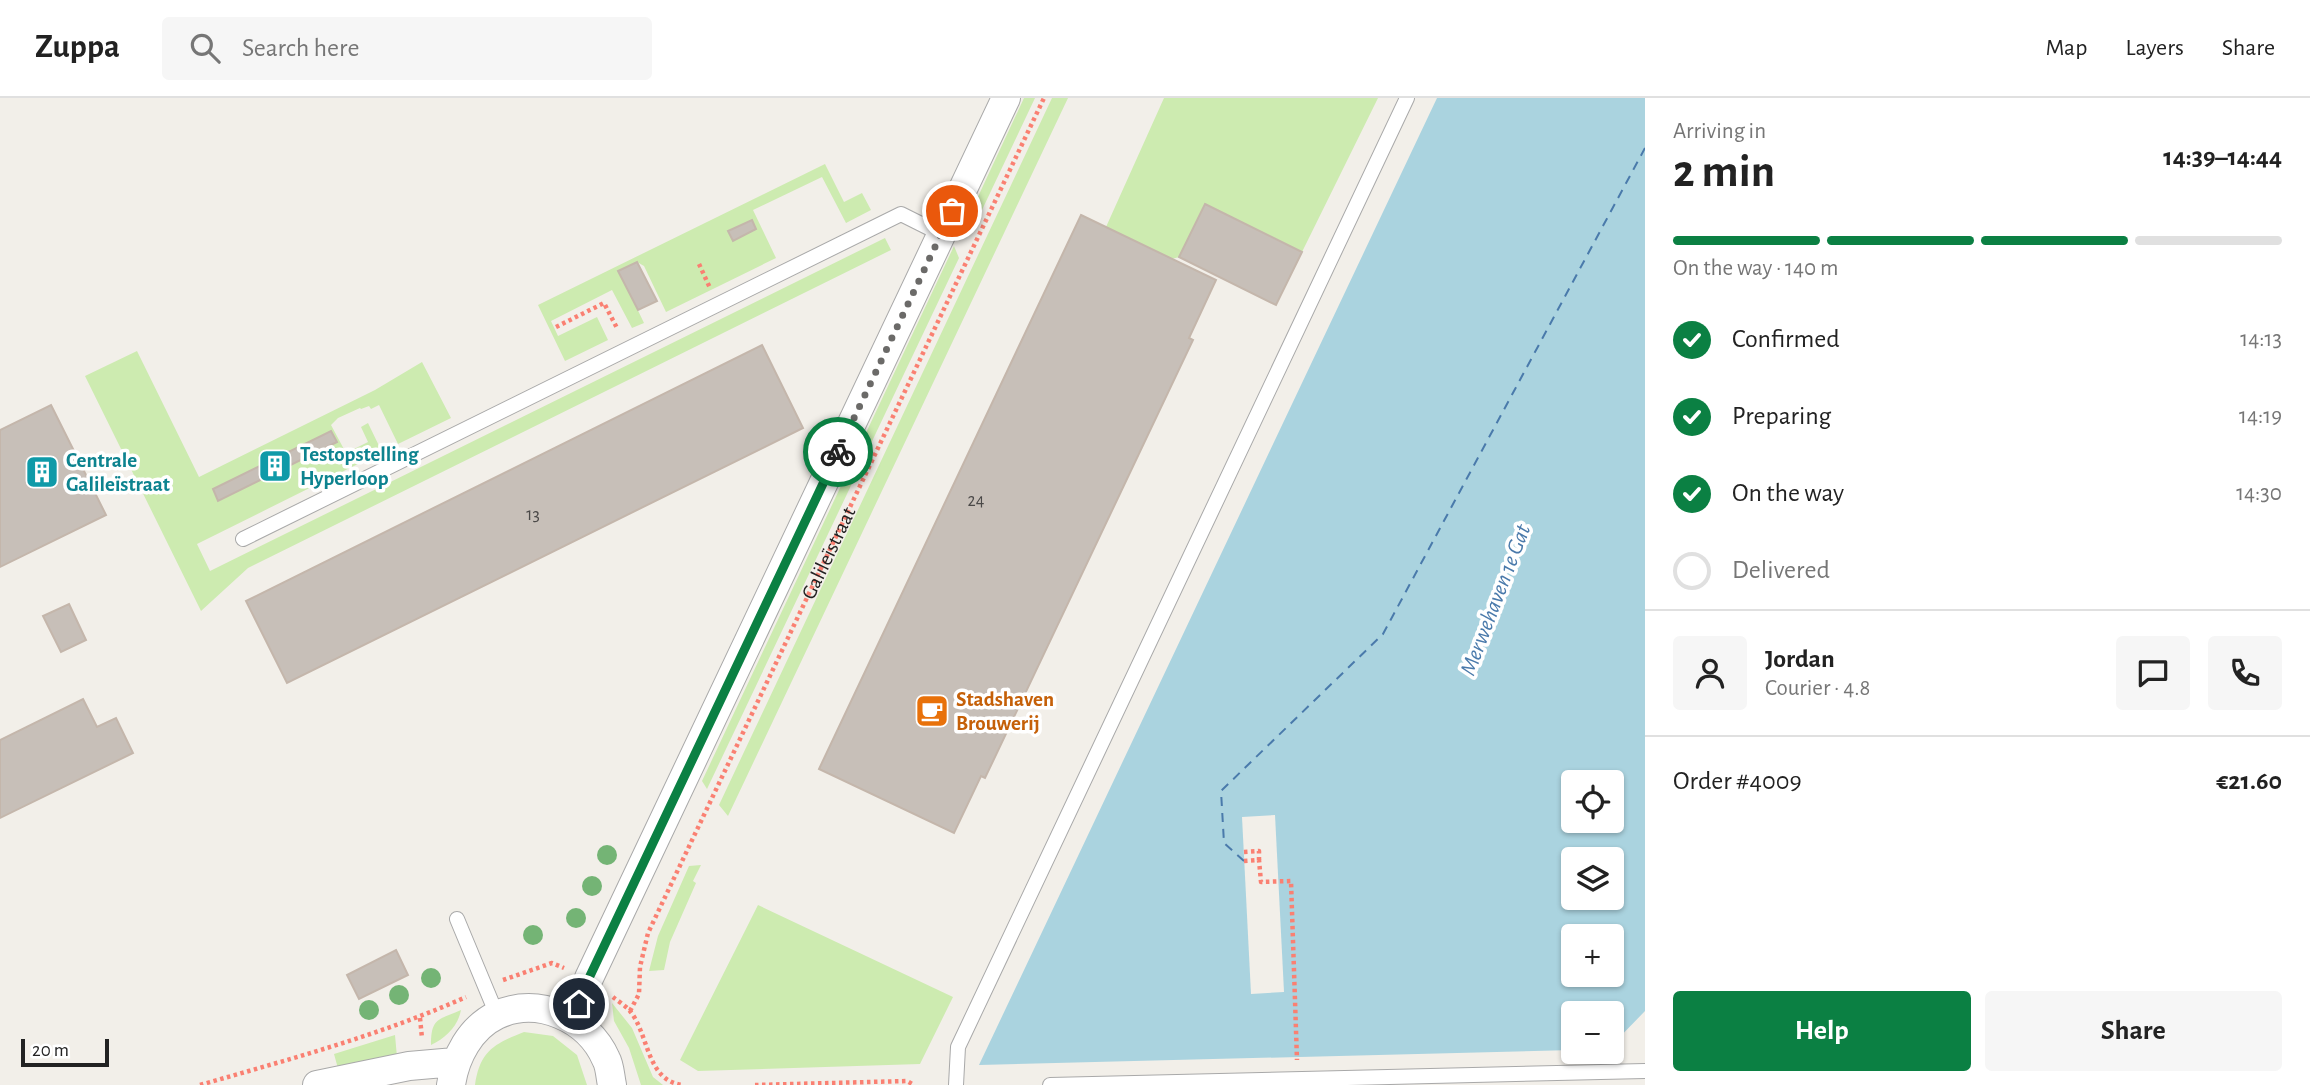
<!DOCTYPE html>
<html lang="en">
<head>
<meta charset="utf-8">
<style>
	body { margin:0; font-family:"Alegreya Sans",sans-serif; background:#f6f6f6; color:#222; height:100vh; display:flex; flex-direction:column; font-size:26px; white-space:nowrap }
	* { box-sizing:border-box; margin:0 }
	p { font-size:23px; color:#767676 }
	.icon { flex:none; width:38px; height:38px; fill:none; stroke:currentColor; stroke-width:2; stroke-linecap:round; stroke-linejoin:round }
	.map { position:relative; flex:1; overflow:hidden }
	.drawer { display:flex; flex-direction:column; background:#fff; width:665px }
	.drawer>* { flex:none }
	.buttons { position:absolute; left:1561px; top:672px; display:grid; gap:14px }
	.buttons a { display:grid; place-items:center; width:63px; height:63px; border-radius:7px; background:#fff; box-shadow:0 2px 5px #0004; font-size:35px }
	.scale { position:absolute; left:21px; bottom:18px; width:88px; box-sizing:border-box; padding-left:7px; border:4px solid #222; border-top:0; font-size:19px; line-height:24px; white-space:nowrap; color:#222; -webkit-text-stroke:5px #fff; paint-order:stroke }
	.pin { position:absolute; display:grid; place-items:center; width:60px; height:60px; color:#fff; margin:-30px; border:4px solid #fff; border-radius:50%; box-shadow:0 2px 7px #0007 }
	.courier { position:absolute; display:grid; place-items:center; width:70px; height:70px; margin:-35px; border:5px solid #0b8043; border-radius:50%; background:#fff; color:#222; box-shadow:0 2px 9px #0007 }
	.overview em { font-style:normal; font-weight:600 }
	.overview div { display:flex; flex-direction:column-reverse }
	.overview { display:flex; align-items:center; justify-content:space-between; height:119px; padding:0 28px }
	h1 { font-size:46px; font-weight:600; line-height:52px }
	.bar { display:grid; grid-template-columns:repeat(4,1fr); gap:10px 7px; align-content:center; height:84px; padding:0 28px }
	.bar i { height:9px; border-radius:5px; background:#e0e0e0 }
	.bar .current { background:#0b8043 }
	.bar p { grid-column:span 4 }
	.line { display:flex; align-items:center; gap:18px; padding:0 28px; border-top:2px solid #e0e0e0 }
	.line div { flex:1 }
	.round { display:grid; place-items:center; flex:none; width:74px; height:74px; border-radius:7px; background:#f6f6f6 }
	ol { padding:0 28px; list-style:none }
	li { display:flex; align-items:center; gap:21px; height:77px }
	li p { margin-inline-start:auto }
	li .icon { padding:7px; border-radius:50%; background:#0b8043; color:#fff; stroke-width:4 }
	li:last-child { color:#767676 }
	li i { width:38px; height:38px; border:4px solid #e0e0e0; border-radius:50% }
	.action { display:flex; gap:14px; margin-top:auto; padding:14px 28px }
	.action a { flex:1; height:80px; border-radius:7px; background:#0b8043; color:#fff; font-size:28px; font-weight:600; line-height:80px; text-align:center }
	.action a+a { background:#f6f6f6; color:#222 }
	header { display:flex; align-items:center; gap:42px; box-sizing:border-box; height:98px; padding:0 35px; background:#fff; border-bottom:2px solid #e0e0e0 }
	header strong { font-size:33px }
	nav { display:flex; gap:38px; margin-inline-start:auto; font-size:24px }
	.search { width:490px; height:63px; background:#f6f6f6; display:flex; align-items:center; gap:18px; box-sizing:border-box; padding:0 24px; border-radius:7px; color:#767676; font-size:26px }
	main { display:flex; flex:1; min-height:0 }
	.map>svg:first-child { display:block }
	.grass { fill:#cdebb0 }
	.water { fill:#aad3df; fill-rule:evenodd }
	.pier { fill:#f2efe9 }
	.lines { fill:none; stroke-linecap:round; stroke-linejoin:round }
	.ferry { stroke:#4a7aab; stroke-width:2; stroke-dasharray:9 7; stroke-linecap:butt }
	.building { fill:#c7bfb8; stroke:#c4b6ab; stroke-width:2 }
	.service-casing { stroke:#a9a9a9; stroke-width:16 }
	.minor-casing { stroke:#a9a9a9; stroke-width:30 }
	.path { stroke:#fa8072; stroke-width:4.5; stroke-dasharray:3.5 3.5; stroke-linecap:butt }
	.service { stroke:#fff; stroke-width:14 }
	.minor { stroke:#fff; stroke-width:28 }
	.tree { fill:#74b475 }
	.done { stroke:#6b6a68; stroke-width:7; stroke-dasharray:0 12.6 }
	.route { stroke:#0b8043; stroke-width:9 }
	.labels { text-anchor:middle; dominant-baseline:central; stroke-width:7; stroke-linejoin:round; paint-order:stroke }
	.number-label { font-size:18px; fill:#4b4948 }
	.culture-label { font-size:21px; font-weight:bold; fill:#0d838f; stroke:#fff; text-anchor:start }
	.street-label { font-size:21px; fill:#222; stroke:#fff }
	.food-label { font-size:21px; font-weight:bold; fill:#c56008; stroke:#fff; text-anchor:start }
	.water-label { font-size:23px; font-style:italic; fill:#4a7aab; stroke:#fff }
</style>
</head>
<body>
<header>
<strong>Zuppa</strong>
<div class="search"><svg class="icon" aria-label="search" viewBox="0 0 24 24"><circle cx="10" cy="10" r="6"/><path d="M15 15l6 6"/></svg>Search here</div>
<nav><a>Map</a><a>Layers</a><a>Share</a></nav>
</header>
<main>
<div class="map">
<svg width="1645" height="987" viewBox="0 0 1645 987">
	<rect width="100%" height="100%" fill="#f2efe9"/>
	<path class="grass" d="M1024 0H1035L973 131 962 133Z
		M1052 0H1068L728 718 719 707Z
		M1164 0H1378L1302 154 1206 106 1179 159 1172 161 1106 129Z
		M825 66 844 104 862 95 871 112 846 125 822 79 753 112 776 160 666 214 644 168 637 164 619 173 644 225 632 230 612 192 551 223 558 238 597 219 608 242 565 263 538 207Z
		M885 140 891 152 248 470 201 513 85 278 137 253 199 379 375 292 422 264 451 320 398 346 379 307 371 311 369 308 361 311 360 310 338 320 331 327 346 355 368 344 361 329 368 325 382 354 197 446 210 473Z
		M954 148 959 160 707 691 702 683Z
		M701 767 693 783 696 785 670 844 664 872 649 873 658 838 689 768Z
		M758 807 953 899 920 966 698 973 680 962Z
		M612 905 632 930 653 979 663 987H641L629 950 614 923Z
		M461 912C458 928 446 940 431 947 431 920 438 922 461 912Z
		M524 934 553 938 577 957 587 987H475C480 953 494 946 524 934Z
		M395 937 397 959 339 974 334 956Z"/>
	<path class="water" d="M1437 0H1645V913L1612 947V915H1573V952L979 967ZM1573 684H1612V723H1573ZM1573 761H1612V800H1573ZM1573 838H1612V877H1573Z"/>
	<path class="pier" d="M1275 717 1284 894 1251 896 1242 719Z"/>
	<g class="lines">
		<path class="ferry" d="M1244 763 1224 745 1221 693 1383 536 1645 50"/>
	</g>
	<path class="building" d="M1205 106 1302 154 1276 207 1179 159Z
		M1081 117 1216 182 1189 240 1193 242 985 680 981 678 954 735 819 671Z
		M752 122 756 131 733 143 728 133Z
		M637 164 657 203 638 212 618 173Z
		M762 247 803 330 287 585 246 503Z
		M51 307 106 417 0 469V332Z
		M331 333 337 344 218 403 213 391Z
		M69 506 86 542 61 554 43 518Z
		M83 601 97 629 116 620 133 655 0 720V642Z
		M396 852 408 877 359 901 347 877Z"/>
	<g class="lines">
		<defs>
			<path id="service" d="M243 441 901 116 941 136
				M457 821 497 917
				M956 987 958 949 1407 0
				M1050 987 1645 973"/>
			<path id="minor" d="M573 922 589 880 1006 0
				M317 987 409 968 455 964
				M451 987C455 959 470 930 497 917 538 898 588 920 606 961 610 968 610 978 612 987"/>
		</defs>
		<use href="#service" class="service-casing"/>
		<use href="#minor" class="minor-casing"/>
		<g class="path">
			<path d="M699 166 710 190"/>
			<path d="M556 229 604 205 618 232"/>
			<path d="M1244 754 1259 753V762"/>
			<path d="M1244 763 1259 762 1261 784 1291 783 1297 962"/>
			<path d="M503 882 552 865 564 870"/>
			<path d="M613 899C618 903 626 908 630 913 649 936 646 982 682 987"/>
			<path id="s1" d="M630 913 639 896 640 869 648 835 1044 0"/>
			<path d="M420 920 422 940"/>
			<path d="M200 987C290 961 381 937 466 899"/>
			<path d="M755 987 907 983 914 987"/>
		</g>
		<use href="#service" class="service"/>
		<use href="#minor" class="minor"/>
	</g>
	<g class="tree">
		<circle cx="607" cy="757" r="10"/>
		<circle cx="592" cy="788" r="10"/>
		<circle cx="576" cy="820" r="10"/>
		<circle cx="533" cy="837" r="10"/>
		<circle cx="431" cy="880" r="10"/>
		<circle cx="399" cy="897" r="10"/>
		<circle cx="369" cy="912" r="10"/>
	</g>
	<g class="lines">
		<path class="done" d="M838 354 952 113"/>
		<path class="route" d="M579 906 589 880 838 354"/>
	</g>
	<defs>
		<symbol id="building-square" viewBox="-11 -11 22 22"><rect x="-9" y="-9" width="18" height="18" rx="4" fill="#0f9aa8" stroke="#fff"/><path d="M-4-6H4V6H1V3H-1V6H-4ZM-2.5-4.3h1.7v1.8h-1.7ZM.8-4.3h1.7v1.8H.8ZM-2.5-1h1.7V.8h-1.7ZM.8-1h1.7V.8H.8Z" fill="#fff"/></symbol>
		<symbol id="cafe-square" viewBox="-11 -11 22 22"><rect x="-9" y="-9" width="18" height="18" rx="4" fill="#e8710a" stroke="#fff"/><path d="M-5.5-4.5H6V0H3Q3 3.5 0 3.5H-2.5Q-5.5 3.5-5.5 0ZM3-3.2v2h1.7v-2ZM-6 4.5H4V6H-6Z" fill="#fff"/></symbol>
	</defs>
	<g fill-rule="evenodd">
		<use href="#building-square" x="256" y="349" width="38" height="38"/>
		<use href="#building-square" x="23" y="355" width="38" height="38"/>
		<use href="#cafe-square" x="913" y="594" width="38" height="38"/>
	</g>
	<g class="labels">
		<g class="number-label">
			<text x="976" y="403">24</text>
			<text x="533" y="417">13</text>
		</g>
		<g class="culture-label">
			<text x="300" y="356">Testopstelling<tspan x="300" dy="24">Hyperloop</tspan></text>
			<text x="66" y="362">Centrale<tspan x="66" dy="24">Galileïstraat</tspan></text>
		</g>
		<g class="street-label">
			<text stroke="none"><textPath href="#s1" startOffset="502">Galileïstraat</textPath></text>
		</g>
		<g class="food-label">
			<text x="956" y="601">Stadshaven<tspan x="956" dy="24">Brouwerij</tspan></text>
		</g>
		<g class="water-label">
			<text transform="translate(1496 502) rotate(-69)">Merwehaven 1e Gat</text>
		</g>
	</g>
</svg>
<div class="buttons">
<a><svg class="icon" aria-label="locate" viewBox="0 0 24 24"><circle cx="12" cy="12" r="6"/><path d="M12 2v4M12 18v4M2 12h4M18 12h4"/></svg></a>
<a><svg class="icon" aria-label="layers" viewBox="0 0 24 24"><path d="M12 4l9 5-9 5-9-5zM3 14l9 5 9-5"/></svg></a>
<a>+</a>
<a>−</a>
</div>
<div class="scale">20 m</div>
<div class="pin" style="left:952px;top:113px;background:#ea580c"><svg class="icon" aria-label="bag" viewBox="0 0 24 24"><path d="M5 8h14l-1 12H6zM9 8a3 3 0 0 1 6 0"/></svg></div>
<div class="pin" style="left:579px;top:906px;background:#1f2937"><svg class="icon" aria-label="home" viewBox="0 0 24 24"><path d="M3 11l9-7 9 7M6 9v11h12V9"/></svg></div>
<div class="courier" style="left:838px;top:354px"><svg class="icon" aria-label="bike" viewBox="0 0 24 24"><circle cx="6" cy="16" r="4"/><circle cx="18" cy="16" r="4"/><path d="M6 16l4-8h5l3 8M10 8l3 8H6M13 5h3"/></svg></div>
</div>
<section class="drawer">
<div class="overview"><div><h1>2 min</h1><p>Arriving in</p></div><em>14:39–14:44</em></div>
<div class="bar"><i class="current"></i><i class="current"></i><i class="current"></i><i></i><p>On the way · 140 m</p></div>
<ol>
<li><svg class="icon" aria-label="check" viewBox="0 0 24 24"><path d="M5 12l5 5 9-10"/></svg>Confirmed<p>14:13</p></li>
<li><svg class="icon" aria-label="check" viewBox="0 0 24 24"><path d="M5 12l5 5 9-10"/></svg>Preparing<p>14:19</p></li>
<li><svg class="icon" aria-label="check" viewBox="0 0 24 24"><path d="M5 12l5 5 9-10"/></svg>On the way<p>14:30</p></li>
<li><i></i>Delivered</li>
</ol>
<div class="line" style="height:126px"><a class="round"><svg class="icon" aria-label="person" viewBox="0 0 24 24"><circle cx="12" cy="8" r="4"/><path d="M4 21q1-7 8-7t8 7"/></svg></a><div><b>Jordan</b><p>Courier · 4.8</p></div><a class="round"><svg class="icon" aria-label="chat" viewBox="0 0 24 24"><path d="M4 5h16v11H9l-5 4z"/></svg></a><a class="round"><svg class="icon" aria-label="phone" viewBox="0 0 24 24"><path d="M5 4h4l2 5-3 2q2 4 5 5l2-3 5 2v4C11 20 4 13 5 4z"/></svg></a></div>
<div class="line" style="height:91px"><div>Order #4009</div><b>€21.60</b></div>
<div class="action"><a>Help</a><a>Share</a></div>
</section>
</main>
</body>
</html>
